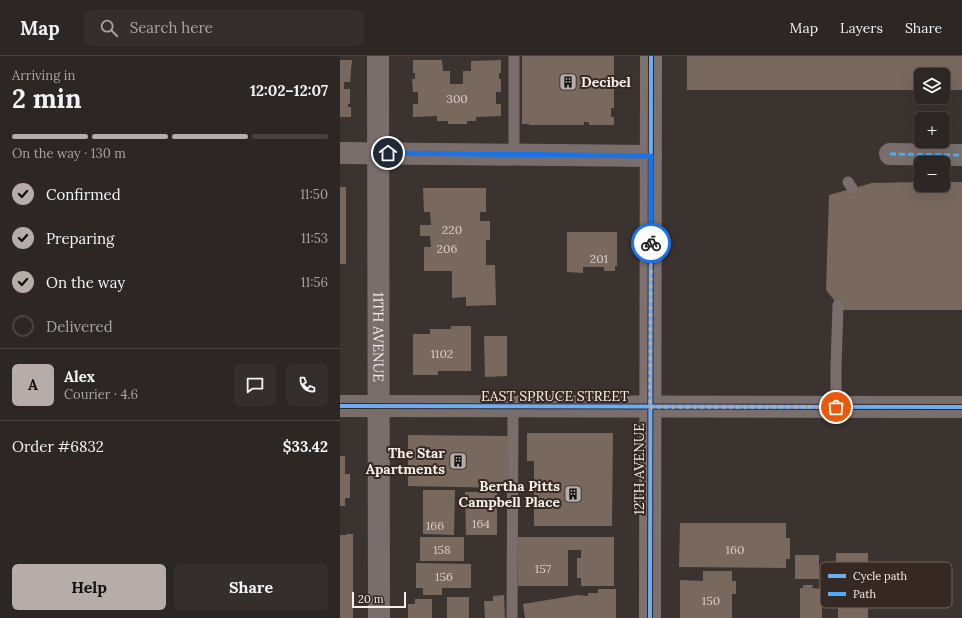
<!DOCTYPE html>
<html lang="en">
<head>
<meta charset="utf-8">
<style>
	body { margin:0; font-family:Lora,serif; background:#342e2c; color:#f1f3f6; height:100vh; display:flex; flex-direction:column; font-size:15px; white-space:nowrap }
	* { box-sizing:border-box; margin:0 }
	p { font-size:13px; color:#a6a5a6 }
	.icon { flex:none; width:22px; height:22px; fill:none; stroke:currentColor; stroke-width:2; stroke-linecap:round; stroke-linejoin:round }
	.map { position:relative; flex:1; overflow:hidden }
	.drawer { display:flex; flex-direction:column; background:#2c2624; width:340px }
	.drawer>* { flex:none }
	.tools { position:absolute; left:574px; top:12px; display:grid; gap:8px }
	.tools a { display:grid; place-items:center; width:36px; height:36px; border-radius:6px; background:#2c2624; box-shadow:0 4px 16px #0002,0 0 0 1px #484341; font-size:20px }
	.scale { position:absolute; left:12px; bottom:10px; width:54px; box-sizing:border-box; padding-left:4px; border:2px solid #f8efeb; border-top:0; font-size:11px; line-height:14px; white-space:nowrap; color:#f8efeb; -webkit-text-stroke:3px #362822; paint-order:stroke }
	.pin { position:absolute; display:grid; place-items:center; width:34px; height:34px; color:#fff; margin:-17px; border:2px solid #fff; border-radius:50%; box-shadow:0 1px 4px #0007 }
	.courier { position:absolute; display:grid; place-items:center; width:40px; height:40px; margin:-20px; border:3px solid #1a73e8; border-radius:50%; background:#fff; color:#222; box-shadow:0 1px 5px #0007 }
	.head em { font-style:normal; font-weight:800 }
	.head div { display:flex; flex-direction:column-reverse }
	.head { display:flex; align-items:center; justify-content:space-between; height:68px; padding:0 12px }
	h1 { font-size:26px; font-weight:800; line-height:30px }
	.bar { display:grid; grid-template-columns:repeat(4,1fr); gap:6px 4px; align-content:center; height:48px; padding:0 12px }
	.bar i { height:5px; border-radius:3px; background:#484341 }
	.bar .current { background:#b6adaa }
	.bar p { grid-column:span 4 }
	.line { display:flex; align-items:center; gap:10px; padding:0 12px; border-top:1px solid #484341 }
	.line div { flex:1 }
	.round { display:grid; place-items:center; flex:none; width:42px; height:42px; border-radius:6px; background:#342e2c }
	ol { padding:0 12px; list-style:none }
	li { display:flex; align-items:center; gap:12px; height:44px }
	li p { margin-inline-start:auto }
	li .icon { padding:4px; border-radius:50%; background:#b6adaa; color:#111; stroke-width:4 }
	li:last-child { color:#a6a5a6 }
	li i { width:22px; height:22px; border:2px solid #484341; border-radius:50% }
	.button { display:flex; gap:8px; margin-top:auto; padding:8px 12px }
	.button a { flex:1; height:46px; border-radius:6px; background:#b6adaa; color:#111; font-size:16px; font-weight:800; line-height:46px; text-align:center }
	.button a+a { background:#342e2c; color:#f1f3f6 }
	header { display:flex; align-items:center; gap:24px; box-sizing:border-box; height:56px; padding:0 20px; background:#2c2624; border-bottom:1px solid #484341 }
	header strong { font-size:19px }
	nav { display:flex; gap:22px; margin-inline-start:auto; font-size:14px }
	.search { width:280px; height:36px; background:#342e2c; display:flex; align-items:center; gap:10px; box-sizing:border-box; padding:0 14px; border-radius:6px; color:#a6a5a6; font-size:15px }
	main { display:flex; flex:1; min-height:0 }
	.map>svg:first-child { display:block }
	.building { fill:#79685e }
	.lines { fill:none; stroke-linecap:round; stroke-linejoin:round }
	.lane { stroke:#7a6e6c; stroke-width:11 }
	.street { stroke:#7a6e6c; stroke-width:22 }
	.secondary { stroke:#7d706e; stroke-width:22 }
	.quiet { stroke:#49aef6; stroke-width:3; stroke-dasharray:6 3; stroke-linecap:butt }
	.cycleway-casing { stroke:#362822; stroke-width:6 }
	.cycleway { stroke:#6dadf4; stroke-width:4 }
	.done { stroke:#b6adaa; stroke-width:4; stroke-dasharray:0 7.2 }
	.route { stroke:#1a73e8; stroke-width:5 }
	.labels { text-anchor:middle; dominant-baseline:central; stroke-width:4; stroke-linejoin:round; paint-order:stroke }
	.number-label { font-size:12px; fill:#d8cdc8 }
	.poi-label { font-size:14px; font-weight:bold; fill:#f8efeb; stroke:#362822; text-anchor:end }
	.street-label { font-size:14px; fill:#f8efeb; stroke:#362822 }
	.key { fill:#362822; stroke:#70645e; stroke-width:1 }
	.key-label { font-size:11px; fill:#f8efeb }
</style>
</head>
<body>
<header>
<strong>Map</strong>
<div class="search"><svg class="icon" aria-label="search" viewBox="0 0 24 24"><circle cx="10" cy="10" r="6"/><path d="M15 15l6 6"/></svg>Search here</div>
<nav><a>Map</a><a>Layers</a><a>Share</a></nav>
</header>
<main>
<section class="drawer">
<div class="head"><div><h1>2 min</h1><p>Arriving in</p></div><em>12:02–12:07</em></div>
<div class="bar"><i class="current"></i><i class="current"></i><i class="current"></i><i></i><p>On the way · 130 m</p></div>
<ol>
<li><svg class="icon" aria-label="check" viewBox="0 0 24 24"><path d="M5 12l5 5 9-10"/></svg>Confirmed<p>11:50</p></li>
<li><svg class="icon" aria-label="check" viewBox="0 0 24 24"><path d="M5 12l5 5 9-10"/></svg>Preparing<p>11:53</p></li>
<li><svg class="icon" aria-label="check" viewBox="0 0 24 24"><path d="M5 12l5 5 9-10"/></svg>On the way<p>11:56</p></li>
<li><i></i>Delivered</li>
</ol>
<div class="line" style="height:72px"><b class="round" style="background:#b6adaa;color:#111">A</b><div><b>Alex</b><p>Courier · 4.6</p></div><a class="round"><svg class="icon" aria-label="chat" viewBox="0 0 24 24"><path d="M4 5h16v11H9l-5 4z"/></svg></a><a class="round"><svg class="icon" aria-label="phone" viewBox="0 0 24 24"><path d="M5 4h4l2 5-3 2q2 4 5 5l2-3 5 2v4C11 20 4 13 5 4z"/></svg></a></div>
<div class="line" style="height:52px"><div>Order #6832</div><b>$33.42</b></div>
<div class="button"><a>Help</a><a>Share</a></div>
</section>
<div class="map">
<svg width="622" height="562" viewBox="0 0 622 562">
	<rect width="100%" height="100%" fill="#3b3330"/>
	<path class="building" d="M182 0H274V52H271V61H274V69H249V66H244V69H189V68H182Z
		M347 0H622V34H603V19H581V34H347Z
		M0 4H12L10 26H4V33H10V48H8V51H11V61H0Z
		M73 4H102L103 15H110V28H123V15H131V5L161 4V17H159V23H161V36H156V48H161V60L136 61V65H127V68H108V65H97V60L73 61V48H78V36H73L72 23H75V17H73Z
		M581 126V129H603V126H622V254H502L486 234 489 139 532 127Z
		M0 131H6V208H0Z
		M83 132H146V156H140V165H150V184H146V209H155L156 249 126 250V241L112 242V215H84V191H91L90 180H80V169H91L90 156H84Z
		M227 176H277V210H275V215H264V211H243V217L227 216Z
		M111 270H131V315H98V319H73V278H90V273H111Z
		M144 280H167V320L145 321Z
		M187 377H273L272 470H194V405H187Z
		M68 379 168 380 167 432 68 430Z
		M0 400H5V418H10V442H5V450H0Z
		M83 434H115L114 479 83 478Z
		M125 436H157V479H126Z
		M340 467H446V482H450V503H446V512L339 511Z
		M6 478H13V562H0V479H6Z
		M80 481H124V505H80Z
		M178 481H274V530H241V522H237V502H241V494H228V530H178Z
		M496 497H528V527H496Z
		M455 499H479V523H455Z
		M76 507 131 508V532H102V539H83V532H76Z
		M363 515H392V525H396V538H392V562H340V524L363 525Z
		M463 529H473L472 532 482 533V562H460V532H463Z
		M258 533H276V562H185L183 548 238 539 248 540V537H258Z
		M164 539 165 562H145L144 545H153V540Z
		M107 541H129V562H107Z
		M498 541H528V562H498Z
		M75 543H92V562H68V548H75Z"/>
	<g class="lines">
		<path class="lane" d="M174 0V98
			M508 126 512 132
			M496 351V312L498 249
			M172 562 173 351"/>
		<g class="street">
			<path id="s1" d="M38 0 39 562"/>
			<path d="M0 97 311 100"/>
			<path d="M550 98 622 99"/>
			<path d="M0 350 622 351"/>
		</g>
		<path class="secondary" d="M310 562 311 0"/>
		<path class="quiet" d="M550 98 622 99"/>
		<defs>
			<path id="cycleway" d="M0 350 622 351
				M310 562 311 0"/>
		</defs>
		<use href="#cycleway" class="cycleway-casing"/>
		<use href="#cycleway" class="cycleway"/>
	</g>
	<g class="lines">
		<path class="done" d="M311 187 310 351H496"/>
		<path class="route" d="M48 97 311 100V187"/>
	</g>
	<defs>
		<symbol id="building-square" viewBox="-11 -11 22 22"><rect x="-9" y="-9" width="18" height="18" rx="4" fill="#b6adaa" stroke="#362822"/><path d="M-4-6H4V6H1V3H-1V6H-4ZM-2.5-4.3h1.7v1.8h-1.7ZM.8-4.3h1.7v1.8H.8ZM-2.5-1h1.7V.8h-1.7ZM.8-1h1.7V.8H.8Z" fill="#111"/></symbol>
	</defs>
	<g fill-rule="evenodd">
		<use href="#building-square" x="218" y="16" width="20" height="20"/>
		<use href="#building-square" x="108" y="395" width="20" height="20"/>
		<use href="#building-square" x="223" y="428" width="20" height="20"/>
	</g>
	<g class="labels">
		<g class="number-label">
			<text x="117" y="42">300</text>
			<text x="112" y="173">220</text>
			<text x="107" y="192">206</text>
			<text x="259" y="202">201</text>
			<text x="102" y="297">1102</text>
			<text x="141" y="467">164</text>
			<text x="95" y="469">166</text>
			<text x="102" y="493">158</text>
			<text x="395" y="493">160</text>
			<text x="203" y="512">157</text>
			<text x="104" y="520">156</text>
			<text x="371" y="544">150</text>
		</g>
		<g class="poi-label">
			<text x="241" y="26" text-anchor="start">Decibel</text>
			<text x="105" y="397">The Star<tspan x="105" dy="16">Apartments</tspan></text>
			<text x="220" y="430">Bertha Pitts<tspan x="220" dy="16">Campbell Place</tspan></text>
		</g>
		<g class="street-label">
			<text stroke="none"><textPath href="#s1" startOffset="281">11TH AVENUE</textPath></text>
			<text x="215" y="340">EAST SPRUCE STREET</text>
			<text transform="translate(299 413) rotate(-90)">12TH AVENUE</text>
		</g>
	</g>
	<rect x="480" y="506" width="132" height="46" rx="6" class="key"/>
	<rect x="488" y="518" width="18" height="4" fill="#6dadf4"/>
	<rect x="488" y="536" width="18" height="4" fill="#49aef6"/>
	<g class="key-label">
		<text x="513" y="524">Cycle path</text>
		<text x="513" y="542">Path</text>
	</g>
</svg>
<div class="tools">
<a><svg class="icon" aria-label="layers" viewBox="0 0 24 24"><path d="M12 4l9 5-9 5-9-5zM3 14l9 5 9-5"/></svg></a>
<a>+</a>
<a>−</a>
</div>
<div class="scale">20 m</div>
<div class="pin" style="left:496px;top:351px;background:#ea580c"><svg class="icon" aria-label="bag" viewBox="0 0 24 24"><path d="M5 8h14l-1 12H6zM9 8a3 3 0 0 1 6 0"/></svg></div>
<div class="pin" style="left:48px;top:97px;background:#1f2937"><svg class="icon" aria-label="home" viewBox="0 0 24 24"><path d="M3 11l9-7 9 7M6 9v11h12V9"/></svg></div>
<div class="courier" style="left:311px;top:187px"><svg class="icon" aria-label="bike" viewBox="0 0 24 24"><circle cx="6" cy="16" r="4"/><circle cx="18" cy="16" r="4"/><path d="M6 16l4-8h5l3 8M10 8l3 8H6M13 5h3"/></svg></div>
</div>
</main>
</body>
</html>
